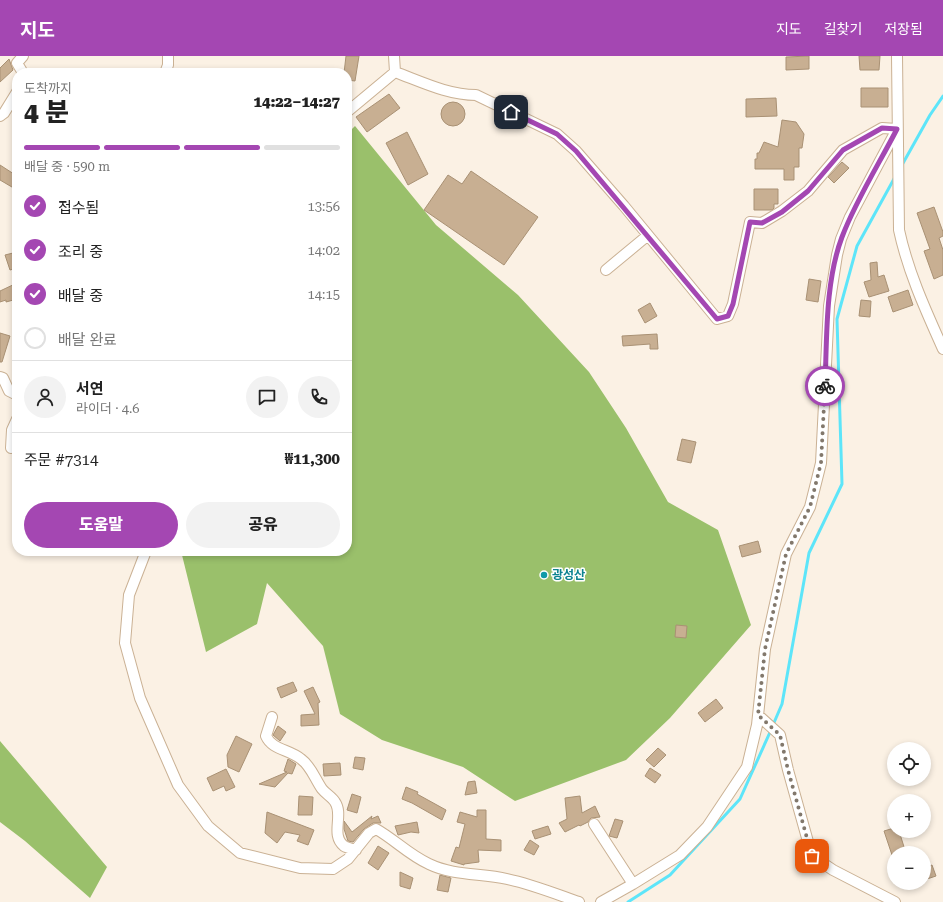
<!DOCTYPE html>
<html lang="ko">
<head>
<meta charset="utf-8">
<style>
	body { margin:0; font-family:"Roboto Serif","Noto Sans KR",serif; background:#f2f2f2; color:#222; height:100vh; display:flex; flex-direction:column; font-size:15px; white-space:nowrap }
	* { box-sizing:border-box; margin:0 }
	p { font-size:13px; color:#767676 }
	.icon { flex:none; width:22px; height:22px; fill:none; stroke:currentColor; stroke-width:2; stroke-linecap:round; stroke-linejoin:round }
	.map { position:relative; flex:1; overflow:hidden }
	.side { position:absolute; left:12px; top:12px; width:340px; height:488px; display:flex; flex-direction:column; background:#fff; border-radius:16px; box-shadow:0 2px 6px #0003 }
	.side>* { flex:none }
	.buttons { position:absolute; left:887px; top:686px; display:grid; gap:8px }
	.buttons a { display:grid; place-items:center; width:44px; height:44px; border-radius:50%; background:#fff; box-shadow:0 2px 6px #0003; font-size:20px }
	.pin { position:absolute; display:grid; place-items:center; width:34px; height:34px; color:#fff; margin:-17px; border-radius:8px; box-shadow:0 2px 6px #0006 }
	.courier { position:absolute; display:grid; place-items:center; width:40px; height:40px; margin:-20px; border:3px solid #a447b2; border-radius:50%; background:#fff; color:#222; box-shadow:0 1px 5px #0007 }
	.head em { font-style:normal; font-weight:800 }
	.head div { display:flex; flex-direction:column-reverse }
	.head { display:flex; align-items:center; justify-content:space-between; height:68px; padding:0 12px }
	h1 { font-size:26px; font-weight:800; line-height:30px }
	.bar { display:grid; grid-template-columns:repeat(4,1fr); gap:6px 4px; align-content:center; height:48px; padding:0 12px }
	.bar i { height:5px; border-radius:3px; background:#e0e0e0 }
	.bar .current { background:#a447b2 }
	.bar p { grid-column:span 4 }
	.line { display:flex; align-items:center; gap:10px; padding:0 12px; border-top:1px solid #e0e0e0 }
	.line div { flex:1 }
	.round { display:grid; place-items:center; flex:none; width:42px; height:42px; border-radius:21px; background:#f2f2f2 }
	ol { padding:0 12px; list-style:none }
	li { display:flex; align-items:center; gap:12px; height:44px }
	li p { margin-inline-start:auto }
	li .icon { padding:4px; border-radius:50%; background:#a447b2; color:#fff; stroke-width:4 }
	li:last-child { color:#767676 }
	li i { width:22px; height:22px; border:2px solid #e0e0e0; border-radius:50% }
	.primary-button { display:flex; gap:8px; margin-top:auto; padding:8px 12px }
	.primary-button a { flex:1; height:46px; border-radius:24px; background:#a447b2; color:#fff; font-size:16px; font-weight:800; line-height:46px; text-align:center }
	.primary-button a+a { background:#f2f2f2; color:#222 }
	header { display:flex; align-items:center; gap:24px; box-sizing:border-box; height:56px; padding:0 20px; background:#a447b2; color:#fff }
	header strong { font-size:19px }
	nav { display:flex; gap:22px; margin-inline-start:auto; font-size:14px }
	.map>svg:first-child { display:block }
	.forest { fill:#9ac06b }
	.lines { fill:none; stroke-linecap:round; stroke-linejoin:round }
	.stream { stroke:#5de5f9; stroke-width:3 }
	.building { fill:#c8af92; stroke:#a99174 }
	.minor-casing { stroke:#cab194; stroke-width:12 }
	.minor { stroke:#fff; stroke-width:10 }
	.done { stroke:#82786c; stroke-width:4; stroke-dasharray:0 7.2 }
	.route { stroke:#a447b2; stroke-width:5 }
	.culture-dot { fill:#0f9aa8; stroke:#fff; stroke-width:1.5 }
	.labels { text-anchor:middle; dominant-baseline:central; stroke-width:3; stroke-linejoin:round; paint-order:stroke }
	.culture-label { font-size:12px; font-weight:bold; fill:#0d838f; stroke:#fff; text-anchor:start }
</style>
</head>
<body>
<header>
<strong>지도</strong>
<nav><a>지도</a><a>길찾기</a><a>저장됨</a></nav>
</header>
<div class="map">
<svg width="943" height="846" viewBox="0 0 943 846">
	<rect width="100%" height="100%" fill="#fbf1e4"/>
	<path class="forest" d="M355 70 436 169 518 239 589 316 626 372 668 446 718 474 751 569 670 662 626 704 515 745 463 711 382 684 340 658 323 590 267 527 257 568 206 596 181 495H347V200L351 196 347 191V78Z
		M0 685 107 811 90 842 25 785 0 766Z"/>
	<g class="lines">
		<path class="stream" d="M902 109 930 59 943 40
			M773 669 782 648 809 497 842 428 837 263 857 190 895 121
			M628 846 670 819 740 743 771 674"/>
	</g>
	<path class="building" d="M346 0H359L355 25 347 24V17H344Z
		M809 0V13L786 14V1Z
		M859 0H880L879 14H860Z
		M9 3 13 14 0 26V12Z
		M861 32H888V51H861Z
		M389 38 400 52 367 76 356 61Z
		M776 42 777 60 746 61V43Z
		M441 58a12 12 0 1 1 24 0a12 12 0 1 1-24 0Z
		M782 64 796 66 804 78 802 92H799V111H794V124H784V113H755V103H757V97H759L764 86 778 91Z
		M407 76 428 118 408 129 386 87Z
		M842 106 849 112 834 127 828 121Z
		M0 109 17 120V134L0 124Z
		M471 115 538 161 504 209 424 154 448 119 462 128Z
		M754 133H778V148H774V152L772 154H754Z
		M934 151 943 176V180L939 182 943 194V219L934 223 924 195 930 193 917 157Z
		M17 196V212L10 214 5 199Z
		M877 206 878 221 884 219 889 235 869 241 864 226 871 224 870 207Z
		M809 223 821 225 818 246 806 244Z
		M17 227V243L6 246V244L0 246V235Z
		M908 234 913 249 893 256 888 241Z
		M861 244 871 245 870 261 859 260Z
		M650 247 657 260 645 267 638 254Z
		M0 277 10 280 2 306H0Z
		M657 278 658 293H650V288L623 290 622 280Z
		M682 383 696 386 691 407 677 404Z
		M758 485 761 496 742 501 739 490Z
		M676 569 687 570 686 582 675 581Z
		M293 626 297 635 281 642 277 632Z
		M313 631 320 646 318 647 319 669 301 670V659L315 658 304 635Z
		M716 643 723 652 705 666 698 657Z
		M278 670 286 676 280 685 273 679Z
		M236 680 252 688 239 716 228 711 227 699Z
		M658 692 666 699 654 711 646 704Z
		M355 701 365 702 363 714 353 712Z
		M288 703 296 708 292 718 288 717 275 731 259 728 287 716 284 715Z
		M340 707 341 719 324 720 323 708Z
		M650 712 661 719 655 727 645 720Z
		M226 713 235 731 226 735 224 730 213 735 207 722Z
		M475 725 477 737 465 739 468 726Z
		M406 731 418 736 417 738 446 754 442 764 412 747 402 743Z
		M352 738 361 741 357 757 347 754Z
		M299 740 313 741 312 759H298Z
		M580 740 582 757 595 750 600 761 591 762 588 766 580 770 579 769 565 776 559 767 567 763 565 742Z
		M477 754H486V783L501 784V795L478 794 479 806 464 808V809L451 805 456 791 459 792 465 768 457 766 460 756 477 761Z
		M267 756 314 774 308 789 297 785 300 779 285 776 277 787 265 777Z
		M372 760 371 763 378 760 381 767H373L364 773 353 786 348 785 344 773V765L352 776Z
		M615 763 623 765 617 782 609 780Z
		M417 766 419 777 411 776 398 779 395 770Z
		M548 770 551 778 535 783 532 775Z
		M894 772V775H899L905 794 892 799 884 775Z
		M530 784 539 790 534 799 524 794Z
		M378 790 389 797 378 814 368 807Z
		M932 809 936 820 924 824V812Z
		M400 816 413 822 410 833 400 830Z
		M440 819 451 822 448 836 437 834Z"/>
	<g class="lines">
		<defs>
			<path id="minor" d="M23 0 17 7 23 17
				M394 0 395 16
				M897 0 899 174C908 216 926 255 943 293
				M395 16C422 26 448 39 476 39L557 78 576 95 624 150 717 263 728 260 733 248 750 166 762 167 782 155 808 135 843 94 882 72 897 73 850 161 841 183 837 199 829 250 821 407 810 451 786 498 765 593 757 669 747 711 707 771 680 799 633 828 601 846
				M165 17 168 9V0
				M347 56 395 16
				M0 60 4 57 17 36
				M606 214 647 180
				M0 321 3 322 9 335 17 339
				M11 392 12 374 17 363
				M146 495 129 539 125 587 140 642 178 729 208 770 240 797 300 812 333 813 348 803 369 777 376 773C394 783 409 799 429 808 454 820 481 817 507 823 531 828 556 838 579 846
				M758 659 780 679 788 714 812 800 833 814 895 846
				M272 661 266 680C272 694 289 693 301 703 311 710 315 723 322 733 326 738 332 741 335 746 344 759 330 779 344 790 347 792 353 793 356 794
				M594 768 633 828"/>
		</defs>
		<use href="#minor" class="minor-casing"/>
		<use href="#minor" class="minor"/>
	</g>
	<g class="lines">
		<path class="done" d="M812 800 788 714 780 679 758 659 765 593 786 498 810 451 821 407 825 330"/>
		<path class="route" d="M511 56 557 78 576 95 717 263 728 260 733 248 750 166 762 167 782 156 808 135 843 94 882 72 897 73C879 108 856 144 842 181 825 226 827 282 825 330"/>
	</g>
	<circle class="culture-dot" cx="544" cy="519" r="4"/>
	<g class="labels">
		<g class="culture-label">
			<text x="552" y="519">광성산</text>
		</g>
	</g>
</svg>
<div class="buttons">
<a><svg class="icon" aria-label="locate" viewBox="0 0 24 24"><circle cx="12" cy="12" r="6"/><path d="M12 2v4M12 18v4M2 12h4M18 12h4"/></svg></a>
<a>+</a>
<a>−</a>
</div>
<div class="pin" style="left:812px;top:800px;background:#ea580c"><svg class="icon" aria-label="bag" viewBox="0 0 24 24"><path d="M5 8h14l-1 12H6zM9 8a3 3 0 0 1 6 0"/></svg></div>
<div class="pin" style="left:511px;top:56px;background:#1f2937"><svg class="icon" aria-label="home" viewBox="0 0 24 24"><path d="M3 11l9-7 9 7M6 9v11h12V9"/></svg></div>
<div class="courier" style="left:825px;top:330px"><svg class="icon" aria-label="bike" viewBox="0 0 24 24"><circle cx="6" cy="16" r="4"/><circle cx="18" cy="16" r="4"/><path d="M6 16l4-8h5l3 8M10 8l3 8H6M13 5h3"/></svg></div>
<section class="side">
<div class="head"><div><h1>4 분</h1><p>도착까지</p></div><em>14:22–14:27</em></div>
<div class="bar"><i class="current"></i><i class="current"></i><i class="current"></i><i></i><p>배달 중 · 590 m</p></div>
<ol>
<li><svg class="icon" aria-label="check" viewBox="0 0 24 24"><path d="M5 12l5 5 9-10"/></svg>접수됨<p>13:56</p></li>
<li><svg class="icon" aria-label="check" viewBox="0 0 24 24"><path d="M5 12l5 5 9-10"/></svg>조리 중<p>14:02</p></li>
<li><svg class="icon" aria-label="check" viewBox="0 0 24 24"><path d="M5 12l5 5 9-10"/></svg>배달 중<p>14:15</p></li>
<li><i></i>배달 완료</li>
</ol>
<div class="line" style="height:72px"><a class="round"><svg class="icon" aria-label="person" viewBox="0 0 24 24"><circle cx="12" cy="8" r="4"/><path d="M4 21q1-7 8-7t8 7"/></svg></a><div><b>서연</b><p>라이더 · 4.6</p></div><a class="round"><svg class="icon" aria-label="chat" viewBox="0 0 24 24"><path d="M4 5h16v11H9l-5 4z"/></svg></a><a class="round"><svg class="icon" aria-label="phone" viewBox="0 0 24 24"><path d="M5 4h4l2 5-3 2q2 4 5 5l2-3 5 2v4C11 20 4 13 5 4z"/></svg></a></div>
<div class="line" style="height:52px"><div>주문 #7314</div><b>₩11,300</b></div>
<div class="primary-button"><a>도움말</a><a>공유</a></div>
</section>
</div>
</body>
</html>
